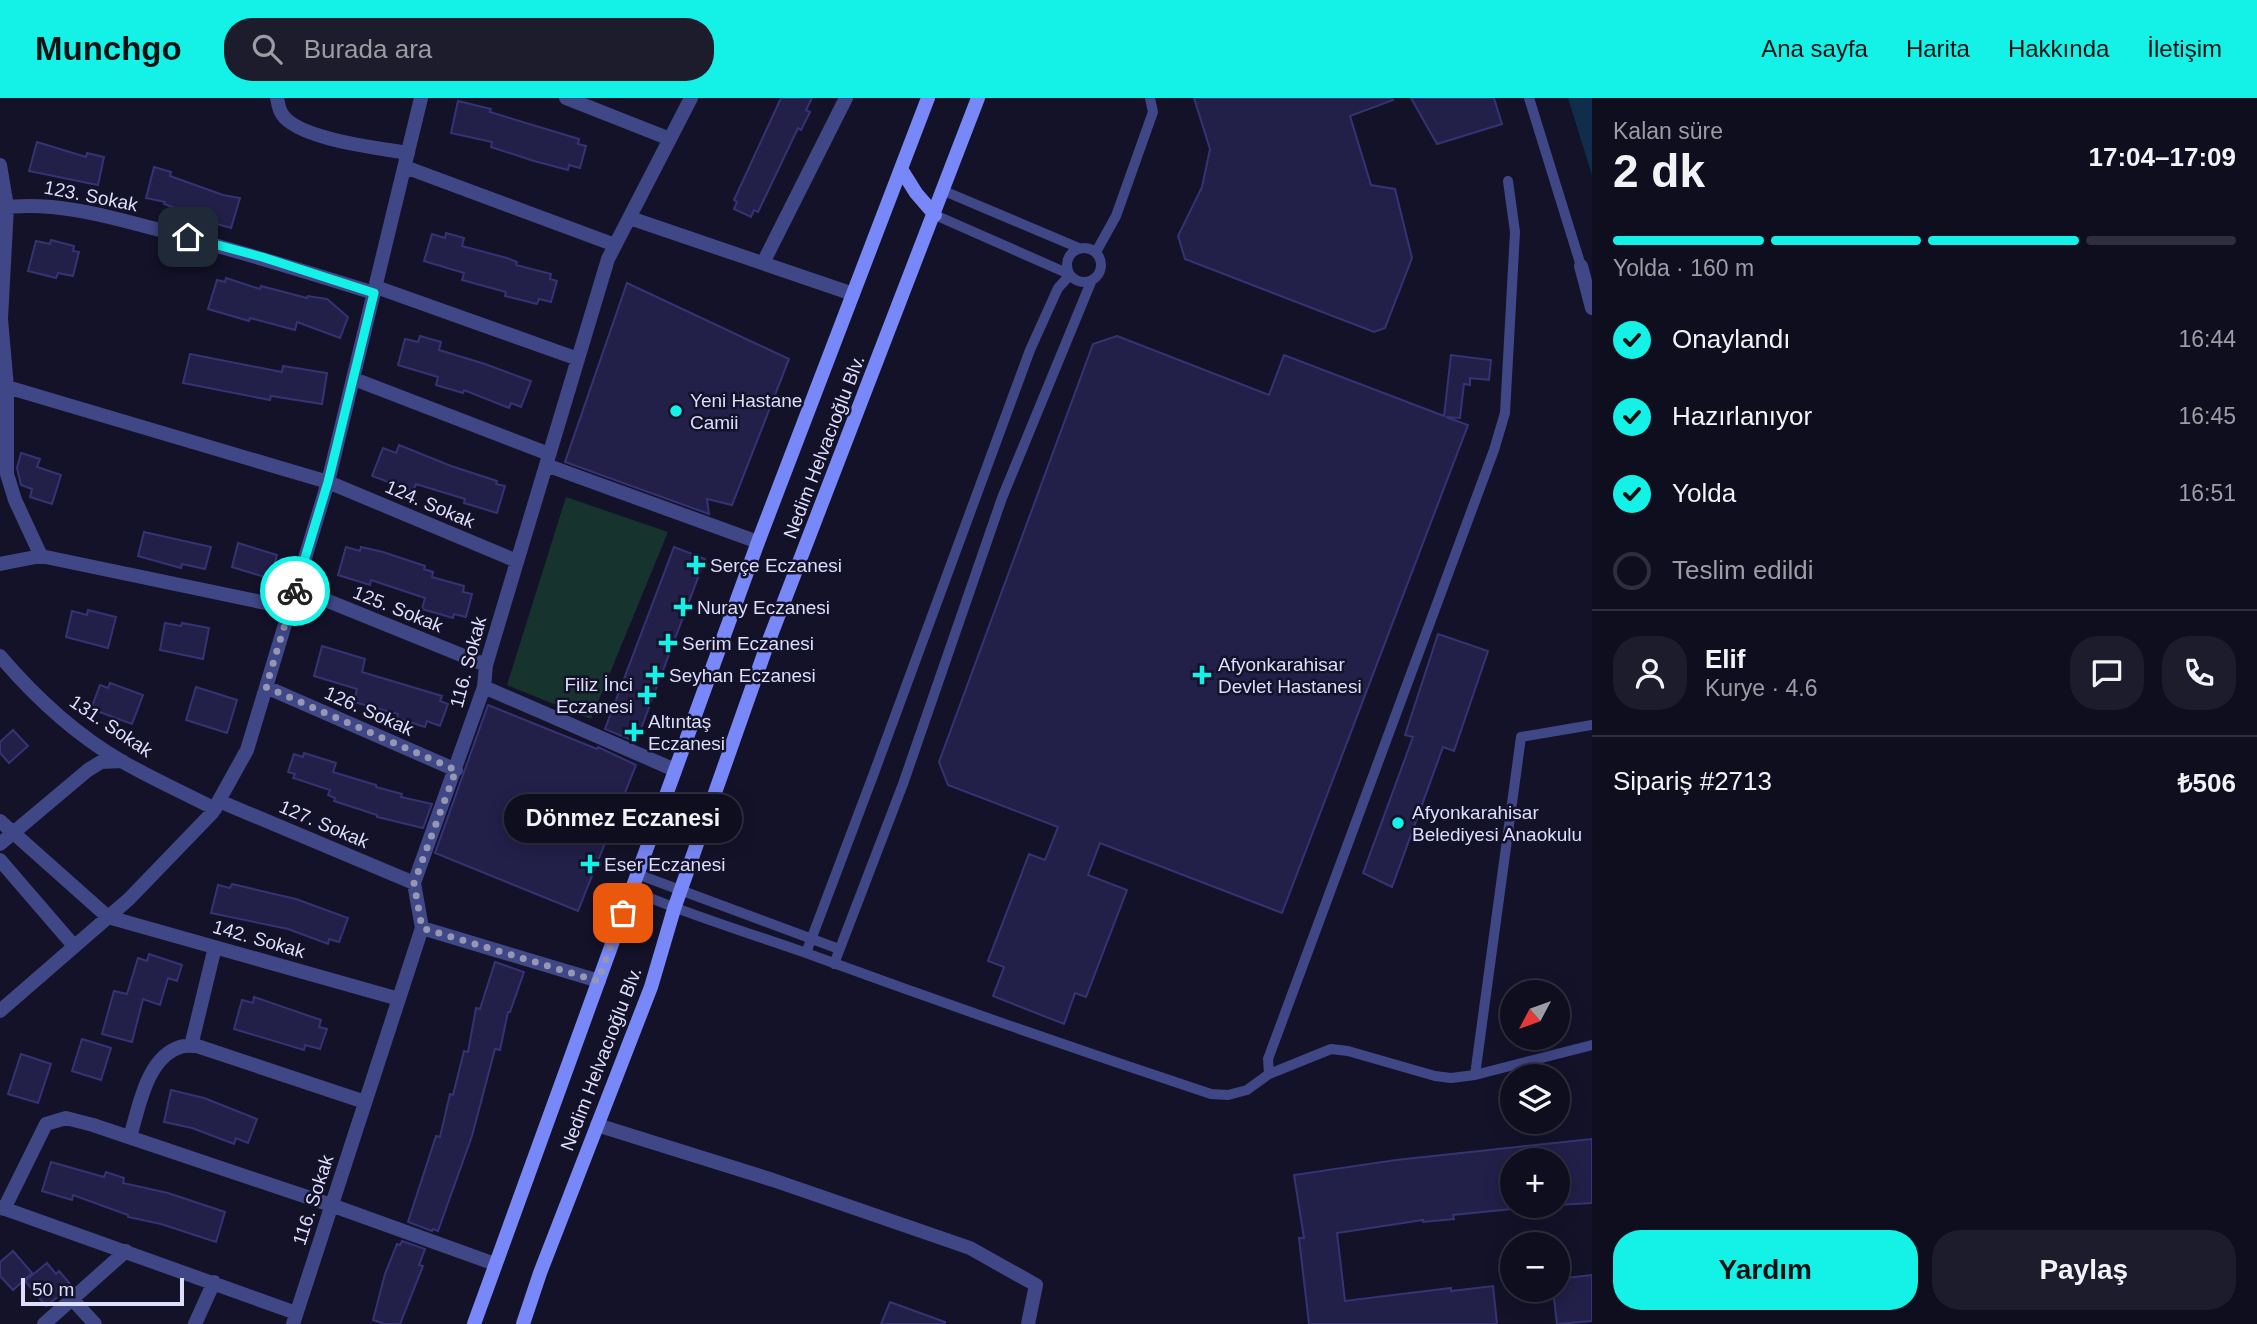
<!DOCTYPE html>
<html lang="tr">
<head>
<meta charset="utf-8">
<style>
	body { margin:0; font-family:Helvetica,sans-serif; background:#1c1c2c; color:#f1f3f6; height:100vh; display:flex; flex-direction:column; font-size:26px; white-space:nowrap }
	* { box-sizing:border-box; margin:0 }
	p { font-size:23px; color:#9b9ca4 }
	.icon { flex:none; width:38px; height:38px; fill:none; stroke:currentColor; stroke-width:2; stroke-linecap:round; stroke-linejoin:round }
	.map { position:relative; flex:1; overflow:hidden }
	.details { display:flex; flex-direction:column; background:#0e0e1f; width:665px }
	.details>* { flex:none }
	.needle { width:46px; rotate:229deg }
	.fabs { position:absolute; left:1500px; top:882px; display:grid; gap:14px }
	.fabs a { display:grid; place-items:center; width:70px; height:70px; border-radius:50%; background:#0e0e1f; box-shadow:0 4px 18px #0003,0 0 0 2px #2e2e3d; font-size:35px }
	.scale { position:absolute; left:21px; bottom:18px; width:163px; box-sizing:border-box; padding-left:7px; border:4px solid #dddefd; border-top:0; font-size:19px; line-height:24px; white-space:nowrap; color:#dddefd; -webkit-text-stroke:5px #131229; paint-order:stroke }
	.pin { position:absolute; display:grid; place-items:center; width:60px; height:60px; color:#fff; margin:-30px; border-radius:14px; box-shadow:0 4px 10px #0006 }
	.courier { position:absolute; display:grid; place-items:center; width:70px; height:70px; margin:-35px; border:5px solid #14f2e8; border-radius:50%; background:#fff; color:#222; box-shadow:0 2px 9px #0007 }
	.bubble { position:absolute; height:49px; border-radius:24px; background:#0e0e1f; box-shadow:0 4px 18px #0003,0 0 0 2px #2e2e3d; font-size:23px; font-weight:600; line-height:49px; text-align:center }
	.headline em { font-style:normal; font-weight:600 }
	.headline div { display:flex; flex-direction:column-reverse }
	.headline { display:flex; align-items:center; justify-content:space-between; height:119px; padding:0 21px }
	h1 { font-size:46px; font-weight:600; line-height:52px }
	.bar { display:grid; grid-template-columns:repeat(4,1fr); gap:10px 7px; align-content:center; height:84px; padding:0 21px }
	.bar i { height:9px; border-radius:5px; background:#2e2e3d }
	.bar .current { background:#14f2e8 }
	.bar p { grid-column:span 4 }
	.line { display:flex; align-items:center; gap:18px; padding:0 21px; border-top:2px solid #2e2e3d }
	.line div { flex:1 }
	.round { display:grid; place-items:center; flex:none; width:74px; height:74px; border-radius:28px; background:#1c1c2c }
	ol { padding:0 21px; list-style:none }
	li { display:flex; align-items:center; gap:21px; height:77px }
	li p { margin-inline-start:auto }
	li .icon { padding:7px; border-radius:50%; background:#14f2e8; color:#111; stroke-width:4 }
	li:last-child { color:#9b9ca4 }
	li i { width:38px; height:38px; border:4px solid #2e2e3d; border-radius:50% }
	.action { display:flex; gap:14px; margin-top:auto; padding:14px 21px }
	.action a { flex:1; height:80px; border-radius:28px; background:#14f2e8; color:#111; font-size:28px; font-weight:600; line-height:80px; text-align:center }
	.action a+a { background:#1c1c2c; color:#f1f3f6 }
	header { display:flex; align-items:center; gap:42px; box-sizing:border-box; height:98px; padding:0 35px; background:#14f2e8; color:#111 }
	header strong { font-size:33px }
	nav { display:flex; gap:38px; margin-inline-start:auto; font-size:24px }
	.search { width:490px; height:63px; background:#1c1c2c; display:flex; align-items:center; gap:18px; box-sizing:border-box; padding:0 24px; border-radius:28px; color:#9b9ca4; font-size:26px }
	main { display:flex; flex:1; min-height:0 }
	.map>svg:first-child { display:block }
	.green { fill:#16332e }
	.water { fill:#102e4b }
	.building { fill:#221f49; stroke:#363374; stroke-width:2 }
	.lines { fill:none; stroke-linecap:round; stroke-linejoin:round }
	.service { stroke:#404786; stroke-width:10 }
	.minor { stroke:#404786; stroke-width:14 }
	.secondary { stroke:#7988f8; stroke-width:14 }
	.done { stroke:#9697b3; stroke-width:7; stroke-dasharray:0 12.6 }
	.route { stroke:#14f2e8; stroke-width:9 }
	.poi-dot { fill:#14f2e8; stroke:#131229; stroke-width:2.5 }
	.labels { text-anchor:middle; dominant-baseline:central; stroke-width:5; stroke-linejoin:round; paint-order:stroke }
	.street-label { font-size:19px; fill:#dddefd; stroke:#131229 }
	.poi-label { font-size:19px; fill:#dddefd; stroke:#131229; text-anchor:start }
</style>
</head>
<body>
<header>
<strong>Munchgo</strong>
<div class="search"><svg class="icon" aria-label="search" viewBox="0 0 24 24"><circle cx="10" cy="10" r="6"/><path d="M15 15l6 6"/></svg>Burada ara</div>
<nav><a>Ana sayfa</a><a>Harita</a><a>Hakkında</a><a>İletişim</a></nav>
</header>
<main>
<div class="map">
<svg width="1592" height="1226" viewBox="0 0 1592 1226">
	<rect width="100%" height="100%" fill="#131229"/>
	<path class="green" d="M566 399 668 434 591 621 507 587Z"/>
	<path class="water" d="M1568 0H1592V77Z"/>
	<path class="building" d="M781 0H812L806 12 810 14 801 32 798 30 758 114 754 112 751 119 734 111 737 104 734 102Z
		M1194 0H1392L1393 2 1350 18 1371 87 1395 91 1412 160 1385 230 1374 234 1185 161 1178 138 1202 89 1210 51Z
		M1411 0H1494L1502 26 1437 46Z
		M458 3 491 11 490 14 579 41 578 46 586 48 580 70 569 67 568 72 534 63 491 49 492 44 451 35Z
		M37 44 86 59 87 55 104 59 98 87 29 73Z
		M154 69 171 74 170 78 223 97 240 100 231 130 189 118V115L164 106 165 104 146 100Z
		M446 135 464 140 462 148 507 160 517 164 516 167 551 176 550 181 557 183 551 204 539 201 537 206 505 198 506 194 462 182 464 175 424 163 432 136 445 140Z
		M51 142 74 148 73 153 79 154 73 178 58 175 56 180 28 173 36 143 50 146Z
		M226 180 260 191 261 188 307 200 308 198 327 201 348 219 340 240 297 224 295 232 250 220 249 223 208 211 217 182 225 184Z
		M627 185 789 261 732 407 707 401 709 416 565 364Z
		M420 238 441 244 439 252 485 266 531 283 521 309 511 305 509 310 464 292 463 295 436 287 438 279 398 267 405 241 418 244Z
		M1117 238 1269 297 1284 257 1444 318 1451 257 1491 262 1489 282 1470 280V287L1464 286 1460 320 1446 319 1468 327 1282 815 1100 745 1088 777 1127 792 1086 899 1075 895 1064 926 993 898 1004 869 988 863 1029 756 1045 762 1058 729 948 687 939 664 1093 246Z
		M190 256 282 274 283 268 327 275 322 306 271 298 270 302 183 285Z
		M399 347 451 368 497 383 496 386 505 388 497 415 464 405 465 401 416 386 413 393 372 378 383 350 396 355Z
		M21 355 40 361 37 369 61 377 52 406 30 399 32 391 21 387 17 370Z
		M144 434 211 449 205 471 182 466 181 470 138 458Z
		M238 445 277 457 271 481 232 469Z
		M346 449 360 453 361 449 383 454 425 468 424 471 433 474 432 479 464 488 463 494 472 496 466 519 454 516 453 520 422 511 425 500 371 482 370 487 338 477Z
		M674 449 705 461 636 644 605 631Z
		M88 512 116 519 108 550 66 539 72 513 87 517Z
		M165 525 181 528 182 525 209 530 203 561 160 552Z
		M1438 536 1488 553 1454 653 1443 649 1392 789 1363 775 1413 639 1405 637Z
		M322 548 365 561 362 574 442 598 440 603 448 606 440 628 427 623 425 629 397 620 398 616 354 604 357 591 314 578Z
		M110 585 143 597 132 626 91 611 100 587 108 590Z
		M196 589 237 602 227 635 186 622Z
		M488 607 597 651 598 649 636 667 578 813 435 755Z
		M13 632 28 648 9 665 0 655V644Z
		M304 655 336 665 333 674 376 687V689L402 696 401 699 432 706 423 730 377 719V717L334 703 335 700 328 697 330 692 293 680 295 676 288 674 294 656 303 659Z
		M232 786 296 801 348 820 339 844 329 841 328 846 288 831 211 815 218 787 230 790Z
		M149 856 182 867 177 883 168 880 160 907 143 901 132 944 102 936 114 893 127 896 138 860 147 863Z
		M495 864 524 874 510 914H508L500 952 495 951 472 1038 438 1133 433 1131 432 1133 408 1124 436 1038 440 1039 450 996 453 997 464 953 468 954 476 910 480 911Z
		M254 899 321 922 319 929 327 931 320 951 305 947 304 952 234 931 242 902 253 905Z
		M82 941 111 950 101 982 72 973Z
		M21 956 51 966 38 1005 8 996Z
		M171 992 204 1000 257 1021 248 1045 236 1040 234 1046 192 1030 164 1024Z
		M1592 1041V1105L1558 1107V1062H1512V1111L1453 1117 1454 1121 1423 1124V1122L1337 1135 1345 1203 1451 1190V1193L1493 1188 1497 1226H1309L1299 1140H1304L1294 1077 1396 1062Z
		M51 1064 104 1079 106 1074 124 1080 123 1085 168 1095 225 1114 216 1144 161 1126 128 1119V1117L73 1097 72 1102 42 1093Z
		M402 1143 425 1151 419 1167 423 1168 400 1226H385L373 1222 385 1176 397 1146 400 1147Z
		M13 1153 32 1175 13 1192 0 1178V1164Z
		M47 1165 56 1176 59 1173 72 1188 46 1208 25 1183Z
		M1592 1177V1223L1557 1226 1553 1192H1558V1181Z
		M890 1204 945 1224V1226H881Z"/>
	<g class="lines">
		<path class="service" d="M1529 0 1581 168
			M944 93 1079 150
			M935 117 1069 176
			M1067 167a17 17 0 1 1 34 0a17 17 0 1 1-34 0Z
			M1096 154 1116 118 1153 14 1150 0
			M637 776 839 851
			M631 792C688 817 747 834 806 855 940 904 1075 951 1211 996L1228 997 1247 992 1269 976 1331 951 1348 953 1435 978 1451 980 1475 977 1592 947
			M806 855 874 675 1030 252 1058 190 1070 177
			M834 866 903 686 1002 400 1091 184
			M1269 976 1268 961 1494 352 1505 315 1515 134 1508 83
			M1475 977 1521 639 1592 627"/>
		<path class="minor" d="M277 0C278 5 279 12 282 16 297 41 379 50 408 55
			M566 0 670 41
			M0 67 7 109 1 221 7 289V376L15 402 41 458
			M405 69 615 147
			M0 110C54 102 111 119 163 133 235 152 304 173 374 195
			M630 120 853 196
			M763 165 846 0
			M1581 168 1592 210
			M376 189 578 261
			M354 281 549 356
			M7 289 328 384 517 463
			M546 367 758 444
			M0 466 41 458 290 510
			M296 490 486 567
			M0 558C35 599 76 637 123 664 153 681 184 695 215 711
			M266 589 456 672
			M484 589 675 672
			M219 703 414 785
			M0 723 108 819 399 901
			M0 746 88 672 101 664 122 663
			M0 762 74 848
			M422 830 599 883
			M0 913 129 801 212 715 247 652 328 384 421 0
			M191 948 215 849
			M597 1027 773 1082 970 1150 1036 1187 1028 1226
			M130 1039C139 1010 146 960 180 949 185 947 192 948 197 948L365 1004
			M0 1109 296 1215
			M4 1111 46 1026 66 1020 93 1027 331 1107 495 1166
			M72 1201 95 1226
			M44 1226 126 1153
			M195 1226 214 1184
			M293 1226 422 830 414 785 484 589 486 567 608 161 691 0"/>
		<path class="secondary" d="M901 71 916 95 935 117
			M474 1226 758 444 928 0
			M523 1226 540 1175 651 889 674 811 766 550 978 0"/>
	</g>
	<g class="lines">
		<path class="done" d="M295 493 266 589 456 672 414 785 422 830 598 883 623 815"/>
		<path class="route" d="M188 139 262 159 374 195 328 384 295 493"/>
	</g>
	<g class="poi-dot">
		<circle cx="676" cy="313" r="7"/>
		<path d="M692.5 456.5h7v7h7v7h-7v7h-7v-7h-7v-7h7z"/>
		<path d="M679.5 498.5h7v7h7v7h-7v7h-7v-7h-7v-7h7z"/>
		<path d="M664.5 534.5h7v7h7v7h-7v7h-7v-7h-7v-7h7z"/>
		<path d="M651.5 566.5h7v7h7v7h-7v7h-7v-7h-7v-7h7z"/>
		<path d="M1198.5 566.5h7v7h7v7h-7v7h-7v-7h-7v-7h7z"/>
		<path d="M643.5 586.5h7v7h7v7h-7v7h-7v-7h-7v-7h7z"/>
		<path d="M630.5 623.5h7v7h7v7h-7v7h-7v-7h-7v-7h7z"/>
		<circle cx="1398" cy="725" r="7"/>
		<path d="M586.5 755.5h7v7h7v7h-7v7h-7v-7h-7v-7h7z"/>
	</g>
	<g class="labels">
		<g class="street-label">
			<text transform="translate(91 98) rotate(11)">123. Sokak</text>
			<text transform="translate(824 349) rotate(-69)">Nedim Helvacıoğlu Blv.</text>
			<text transform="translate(430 406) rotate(23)">124. Sokak</text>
			<text transform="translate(398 511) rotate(22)">125. Sokak</text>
			<text transform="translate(468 564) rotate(-75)">116. Sokak</text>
			<text transform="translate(369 613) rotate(24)">126. Sokak</text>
			<text transform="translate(111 628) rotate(34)">131. Sokak</text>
			<text transform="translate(324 726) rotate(23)">127. Sokak</text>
			<text transform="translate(259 841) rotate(16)">142. Sokak</text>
			<text transform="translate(601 961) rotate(-69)">Nedim Helvacıoğlu Blv.</text>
			<text transform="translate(313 1102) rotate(-72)">116. Sokak</text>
		</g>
		<g class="poi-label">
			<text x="690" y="302">Yeni Hastane<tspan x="690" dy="22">Camii</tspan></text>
			<text x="710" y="467">Serçe Eczanesi</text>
			<text x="697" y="509">Nuray Eczanesi</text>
			<text x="682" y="545">Serim Eczanesi</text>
			<text x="1218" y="566">Afyonkarahisar<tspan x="1218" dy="22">Devlet Hastanesi</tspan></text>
			<text x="669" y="577">Seyhan Eczanesi</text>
			<text x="633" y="586" text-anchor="end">Filiz İnci<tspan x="633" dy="22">Eczanesi</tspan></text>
			<text x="648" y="623">Altıntaş<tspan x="648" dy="22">Eczanesi</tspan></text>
			<text x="1412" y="714">Afyonkarahisar<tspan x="1412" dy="22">Belediyesi Anaokulu</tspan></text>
			<text x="604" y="766">Eser Eczanesi</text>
		</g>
	</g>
</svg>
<div class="fabs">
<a><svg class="needle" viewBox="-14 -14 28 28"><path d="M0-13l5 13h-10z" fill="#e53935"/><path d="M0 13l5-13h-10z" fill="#9b9ca4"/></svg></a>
<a><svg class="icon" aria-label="layers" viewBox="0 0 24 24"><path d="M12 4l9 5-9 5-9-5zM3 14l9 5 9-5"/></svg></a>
<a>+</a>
<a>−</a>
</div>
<div class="scale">50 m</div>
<div class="pin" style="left:623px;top:815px;background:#ea580c"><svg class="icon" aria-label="bag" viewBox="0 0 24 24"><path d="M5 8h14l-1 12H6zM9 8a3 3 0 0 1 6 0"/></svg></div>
<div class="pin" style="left:188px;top:139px;background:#1f2937"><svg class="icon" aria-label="home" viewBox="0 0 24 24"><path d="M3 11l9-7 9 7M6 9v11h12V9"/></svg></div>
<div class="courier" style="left:295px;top:493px"><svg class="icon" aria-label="bike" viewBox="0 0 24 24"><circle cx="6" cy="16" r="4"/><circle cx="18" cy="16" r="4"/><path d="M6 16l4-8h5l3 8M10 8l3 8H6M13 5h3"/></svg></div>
<div class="bubble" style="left:504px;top:696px;width:238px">Dönmez Eczanesi</div>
</div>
<section class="details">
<div class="headline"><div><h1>2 dk</h1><p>Kalan süre</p></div><em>17:04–17:09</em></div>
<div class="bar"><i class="current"></i><i class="current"></i><i class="current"></i><i></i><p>Yolda · 160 m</p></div>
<ol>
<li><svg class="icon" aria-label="check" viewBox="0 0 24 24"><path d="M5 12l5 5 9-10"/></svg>Onaylandı<p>16:44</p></li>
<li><svg class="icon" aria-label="check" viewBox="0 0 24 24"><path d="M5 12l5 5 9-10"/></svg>Hazırlanıyor<p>16:45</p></li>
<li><svg class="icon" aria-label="check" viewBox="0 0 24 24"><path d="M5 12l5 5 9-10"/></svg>Yolda<p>16:51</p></li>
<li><i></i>Teslim edildi</li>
</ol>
<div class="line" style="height:126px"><a class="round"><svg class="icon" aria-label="person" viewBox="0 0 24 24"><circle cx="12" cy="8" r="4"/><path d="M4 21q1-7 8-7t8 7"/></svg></a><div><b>Elif</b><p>Kurye · 4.6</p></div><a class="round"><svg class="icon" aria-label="chat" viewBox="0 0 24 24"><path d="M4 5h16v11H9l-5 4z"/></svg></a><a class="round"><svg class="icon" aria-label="phone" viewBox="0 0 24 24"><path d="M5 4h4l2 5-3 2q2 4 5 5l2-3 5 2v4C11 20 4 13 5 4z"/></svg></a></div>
<div class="line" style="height:91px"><div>Sipariş #2713</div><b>₺506</b></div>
<div class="action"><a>Yardım</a><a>Paylaş</a></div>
</section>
</main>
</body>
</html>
